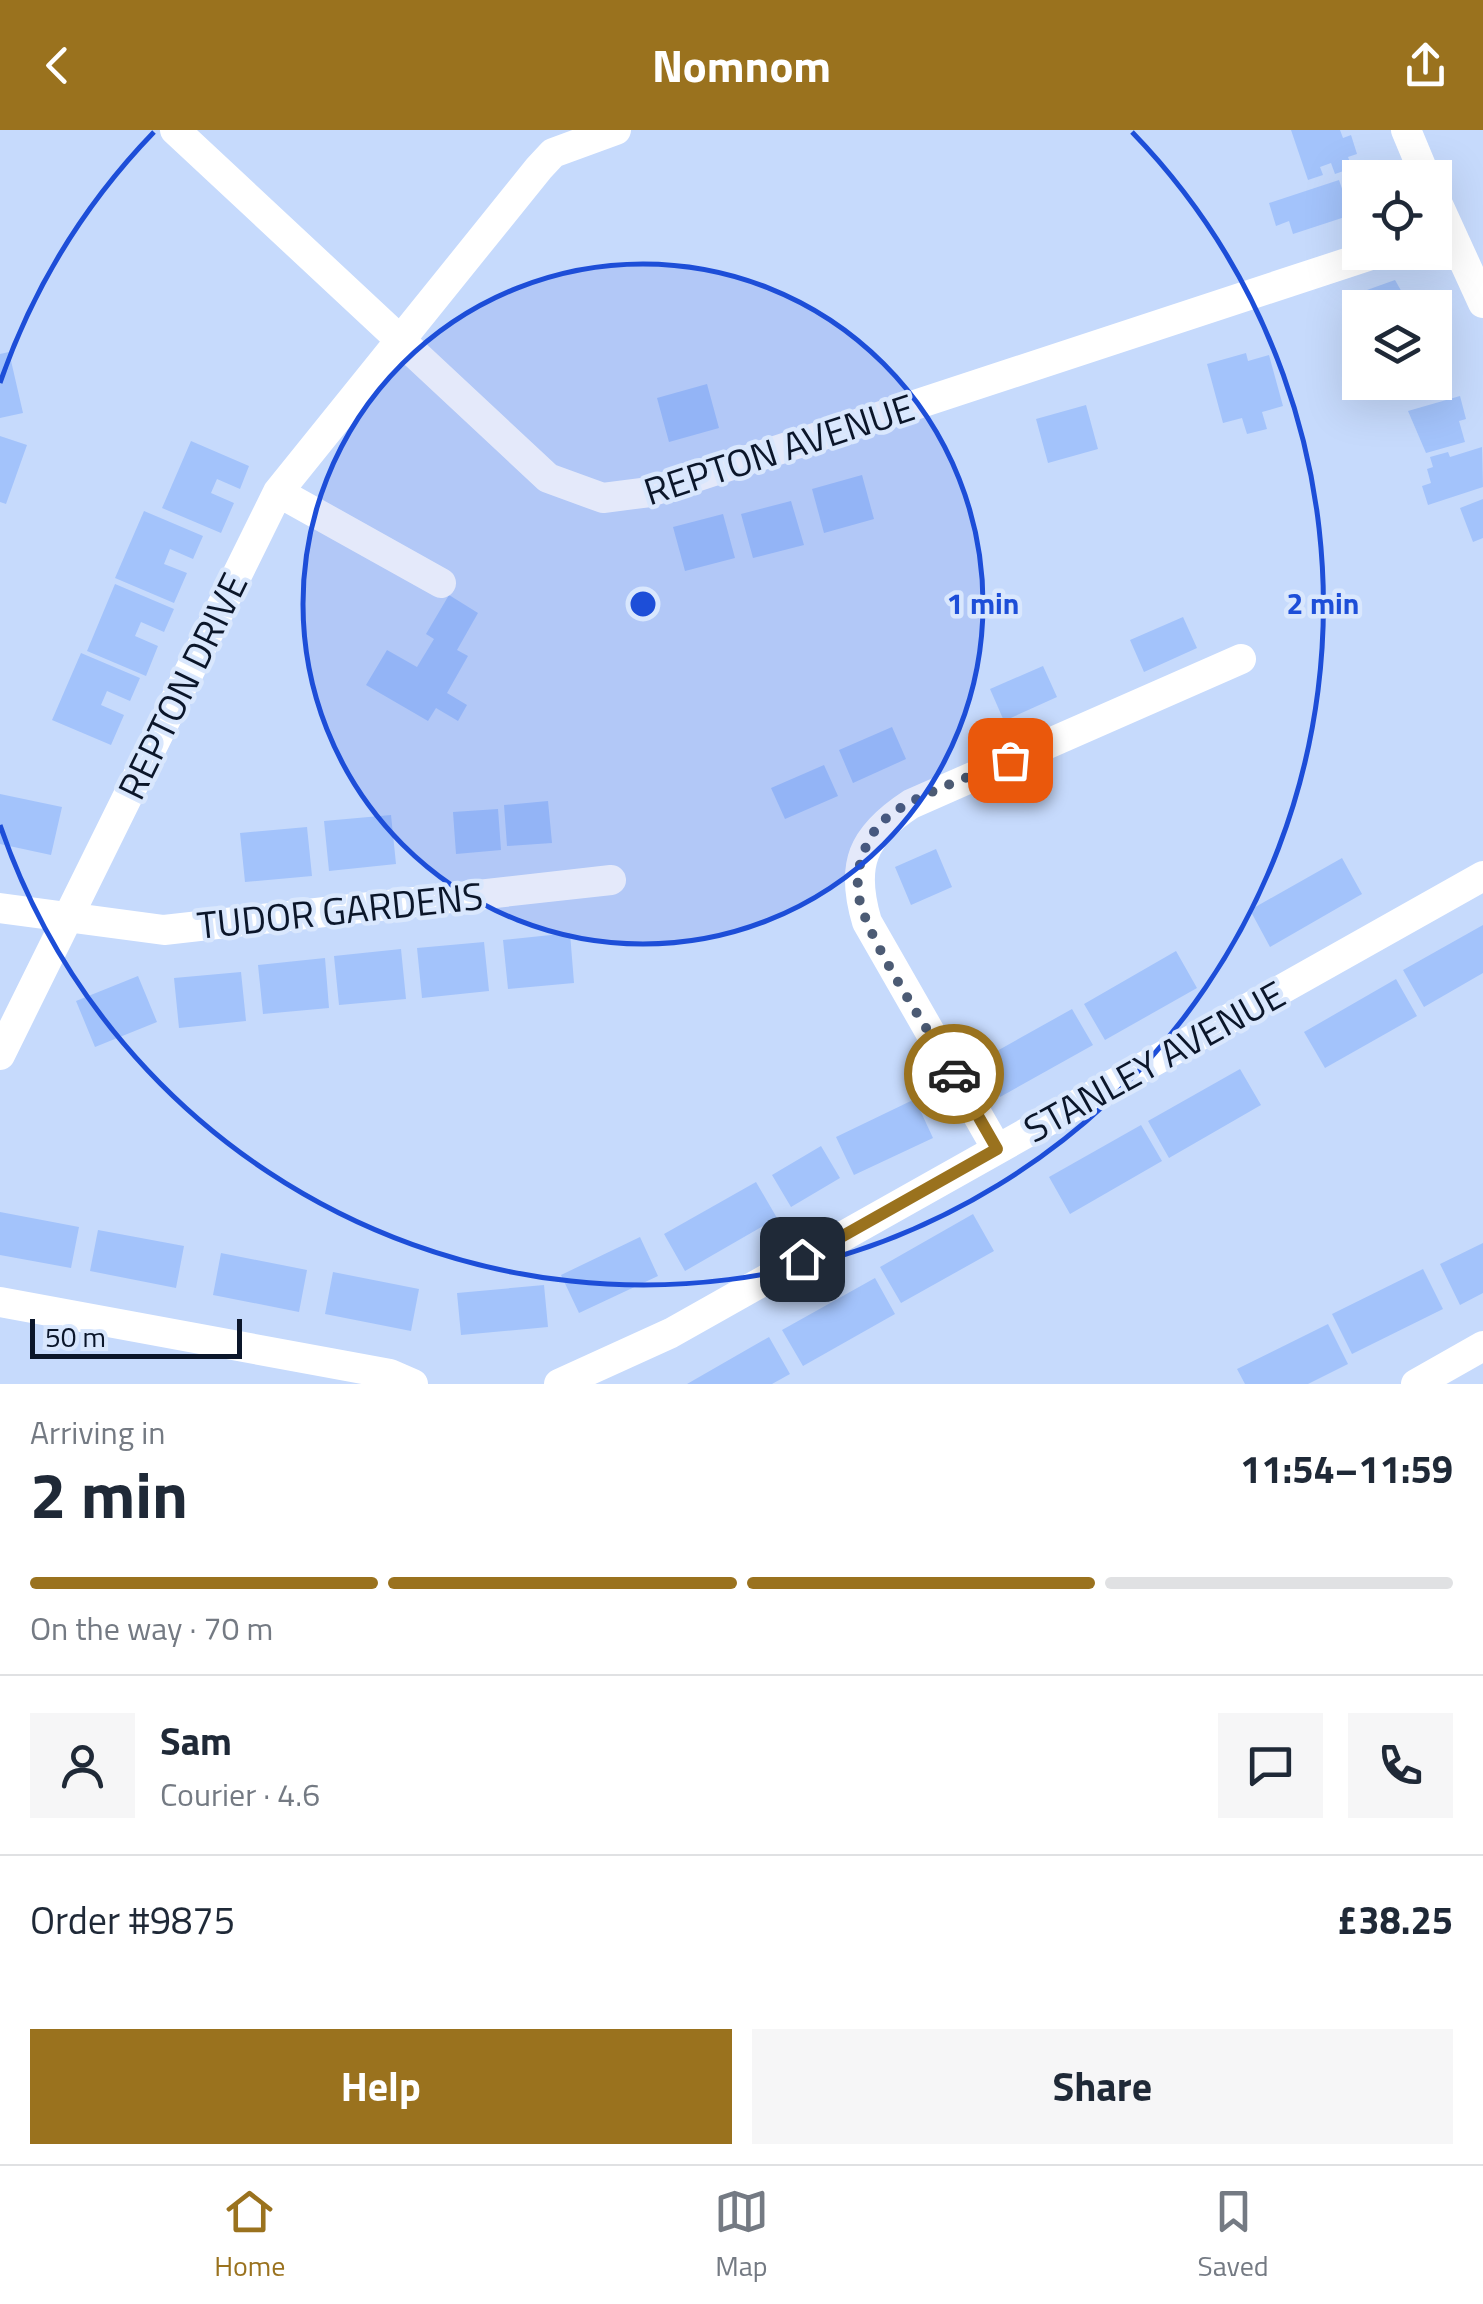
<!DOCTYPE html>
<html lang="en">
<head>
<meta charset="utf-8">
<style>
	body { margin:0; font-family:"Titillium Web",sans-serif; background:#f6f6f7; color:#1f2937; height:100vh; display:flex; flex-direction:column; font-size:38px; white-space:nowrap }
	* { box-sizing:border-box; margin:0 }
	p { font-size:32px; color:#747a83 }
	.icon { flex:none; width:55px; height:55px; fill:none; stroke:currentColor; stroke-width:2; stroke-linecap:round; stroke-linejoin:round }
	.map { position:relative; height:1254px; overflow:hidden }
	.drawer { display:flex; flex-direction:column; background:#fff; flex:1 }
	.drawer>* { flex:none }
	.fabs { position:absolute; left:1342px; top:30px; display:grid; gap:20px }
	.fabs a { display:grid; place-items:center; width:110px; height:110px; border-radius:0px; background:#fff; box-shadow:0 10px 40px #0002; font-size:50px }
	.scale { position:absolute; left:30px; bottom:25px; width:212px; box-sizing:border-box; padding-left:10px; border:5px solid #0b162a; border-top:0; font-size:28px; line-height:35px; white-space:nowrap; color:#0b162a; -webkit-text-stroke:8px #d9e7fd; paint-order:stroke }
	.pin { position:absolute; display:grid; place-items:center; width:85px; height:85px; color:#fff; margin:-42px; border-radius:20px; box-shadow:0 5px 15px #0006 }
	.courier { position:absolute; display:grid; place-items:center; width:100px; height:100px; margin:-50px; border:8px solid #9a721e; border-radius:50%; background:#fff; color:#222; box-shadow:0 2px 12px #0007 }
	.headline em { font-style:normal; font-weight:700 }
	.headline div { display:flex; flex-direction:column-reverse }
	.headline { display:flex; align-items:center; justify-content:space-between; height:170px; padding:0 30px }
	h1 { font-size:65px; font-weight:700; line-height:75px }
	.bar { display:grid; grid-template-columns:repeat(4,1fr); gap:15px 10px; align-content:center; height:120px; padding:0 30px }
	.bar i { height:12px; border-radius:8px; background:#e0e1e3 }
	.bar .selected { background:#9a721e }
	.bar p { grid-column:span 4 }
	.line { display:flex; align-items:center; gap:25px; padding:0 30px; border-top:2px solid #e0e1e3 }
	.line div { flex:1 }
	.round { display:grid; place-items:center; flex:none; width:105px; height:105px; border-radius:0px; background:#f6f6f7 }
	.button { display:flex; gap:20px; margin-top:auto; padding:20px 30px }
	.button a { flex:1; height:115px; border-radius:0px; background:#9a721e; color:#fff; font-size:40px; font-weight:700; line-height:115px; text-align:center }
	.button a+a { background:#f6f6f7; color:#1f2937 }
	header { display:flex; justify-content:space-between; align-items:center; height:130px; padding:0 30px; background:#9a721e; color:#fff; font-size:45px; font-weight:700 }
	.tabs { display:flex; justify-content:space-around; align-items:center; height:140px; border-top:2px solid #e0e1e3; background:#fff; font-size:28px; color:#747a83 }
	.tabs a { display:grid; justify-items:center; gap:5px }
	.tabs .selected { color:#9a721e }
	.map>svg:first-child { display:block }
	.building { fill:#a3c3fb }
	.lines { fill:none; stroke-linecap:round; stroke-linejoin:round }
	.minor { stroke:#fff; stroke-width:30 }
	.done { stroke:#4c5b74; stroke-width:10; stroke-dasharray:0 18 }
	.route { stroke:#9a721e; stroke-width:12 }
	.ring { fill:none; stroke:#1d4ed8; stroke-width:5 }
	.labels { text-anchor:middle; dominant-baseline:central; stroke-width:9; stroke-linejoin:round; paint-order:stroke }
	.street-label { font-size:38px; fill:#0b162a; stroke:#d9e7fd }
	.centre { fill:#1d4ed8; stroke:#d9e7fd; stroke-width:5 }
	.ring-label { font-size:30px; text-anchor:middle; font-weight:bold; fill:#1d4ed8; stroke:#d9e7fd; stroke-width:9; stroke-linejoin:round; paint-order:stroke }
</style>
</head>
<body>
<header><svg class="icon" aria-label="back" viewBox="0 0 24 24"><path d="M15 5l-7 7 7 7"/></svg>Nomnom<svg class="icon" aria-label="share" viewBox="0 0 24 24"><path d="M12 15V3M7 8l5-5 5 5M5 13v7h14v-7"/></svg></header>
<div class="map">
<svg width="1483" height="1254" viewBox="0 0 1483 1254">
	<rect width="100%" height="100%" fill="#c6dafc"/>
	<path class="building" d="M1291 0H1340L1343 8 1351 5 1357 24 1348 27 1352 38 1335 44 1331 33 1320 37 1323 45 1308 50Z
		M1339 50 1351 85 1293 104 1289 91 1276 96 1269 73Z
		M1395 150 1411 178H1369L1367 160Z
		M1435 200 1452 258 1419 267 1415 252H1435Z
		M9 222 23 283 0 288V224Z
		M1246 223 1248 231 1269 225 1283 276 1262 282 1267 299 1247 304 1242 288 1223 293 1207 234Z
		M707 254 719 298 669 312 657 268Z
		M1460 266 1466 289 1459 291 1465 312 1426 323 1408 281Z
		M1086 275 1098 319 1048 333 1036 289Z
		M0 306 27 315 6 374 0 372Z
		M191 311 249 336 240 359 217 349 211 363 234 373 221 403 162 378Z
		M1482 317 1483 357 1428 375 1422 356 1431 353 1427 339 1433 337 1430 327 1448 322 1450 327Z
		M862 345 874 389 824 403 812 359Z
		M1483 369V408L1473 412 1460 378Z
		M791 371 804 415 753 428 741 384Z
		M144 381 203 406 193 429 170 419 164 434 187 443 174 473 115 448Z
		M723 384 735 428 685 441 673 397Z
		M115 454 174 479 164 502 141 492 135 506 158 516 146 546 87 521Z
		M449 465 478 483 457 520 468 526 447 563 467 575 458 591 436 578 428 591 366 555 387 520 417 537 434 509 426 504Z
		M1183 487 1197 518 1144 542 1130 510Z
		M81 523 140 548 130 571 107 561 101 575 124 585 111 615 52 590Z
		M1043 536 1057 567 1004 591 990 559Z
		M892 597 906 629 853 653 839 620Z
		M824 635 838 666 785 689 771 658Z
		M0 664 62 677 51 725 0 714Z
		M548 671 552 713 507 716 504 675Z
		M498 679 501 720 456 724 453 682Z
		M391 685 396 734 329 741 324 691Z
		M307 697 312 746 245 752 240 703Z
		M936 719 952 757 911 775 895 737Z
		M1342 728 1362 764 1270 817 1250 780Z
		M1483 795V843L1424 877 1403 840Z
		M570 803 574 853 508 859 503 810Z
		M484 812 489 861 422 868 417 818Z
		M401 819 406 869 339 875 334 826Z
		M1176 821 1197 858 1105 910 1084 874Z
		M325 828 329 878 263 884 258 835Z
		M241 842 246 891 179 898 174 848Z
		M138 846 157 892 95 917 76 871Z
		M1396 849 1417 886 1325 938 1304 902Z
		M1072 879 1093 915 1000 967 979 931Z
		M1240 939 1261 975 1169 1028 1148 991Z
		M915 969 933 1008 854 1045 836 1007Z
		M1141 995 1162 1031 1070 1084 1049 1047Z
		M821 1016 840 1048 791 1077 772 1045Z
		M756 1052 777 1088 685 1141 664 1104Z
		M0 1082 79 1097 71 1138 0 1125Z
		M973 1084 994 1121 901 1173 880 1137Z
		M98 1100 184 1116 176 1158 90 1141Z
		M640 1107 658 1146 579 1183 561 1145Z
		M1483 1113V1163L1460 1175 1440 1134Z
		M221 1123 307 1140 299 1182 213 1165Z
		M1423 1139 1443 1179 1352 1224 1332 1184Z
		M333 1142 419 1159 411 1201 325 1184Z
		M875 1148 895 1184 803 1236 782 1200Z
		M544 1155 548 1197 461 1205 457 1163Z
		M1328 1194 1348 1234 1308 1254H1245L1237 1239Z
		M769 1207 790 1244 772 1254H687Z"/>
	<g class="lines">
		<path class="minor" d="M175 0 548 348 603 368 650 362 1380 122
			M1406 0 1426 48
			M1435 68 1483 173
			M278 362 441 453
			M0 778 164 800 611 750
			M0 925 278 362 539 38 553 23 616 0
			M997 1019 867 792C850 735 862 706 911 674L1241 529
			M0 1172 390 1244 413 1254
			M559 1254 671 1203 1483 746
			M1416 1254 1483 1216"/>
	</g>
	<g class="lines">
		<path class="done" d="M954 944C931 903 860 801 858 760 856 738 865 712 879 695 904 667 975 646 1010 630"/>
		<path class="route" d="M802 1129 997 1019 954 944"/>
	</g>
	<circle cx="643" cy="474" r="340" fill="#1d4ed8" fill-opacity=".12"/>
	<g class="ring">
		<circle cx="643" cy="474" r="340"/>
		<path d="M0 253A680 680 0 0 1 154 2M1132 2A680 680 0 1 1 0 695"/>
	</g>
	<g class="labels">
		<g class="street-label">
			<text transform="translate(779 319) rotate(-18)">REPTON AVENUE</text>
			<text transform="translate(182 556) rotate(-64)">REPTON DRIVE</text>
			<text transform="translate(340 780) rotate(-6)">TUDOR GARDENS</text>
			<text transform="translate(1154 931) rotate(-29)">STANLEY AVENUE</text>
		</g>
	</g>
	<circle cx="643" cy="474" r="15" class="centre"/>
	<g class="ring-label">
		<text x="983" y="484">1 min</text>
		<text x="1323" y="484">2 min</text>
	</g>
</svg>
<div class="fabs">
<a><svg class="icon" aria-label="locate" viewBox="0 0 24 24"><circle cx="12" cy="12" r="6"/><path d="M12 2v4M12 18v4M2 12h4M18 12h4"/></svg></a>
<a><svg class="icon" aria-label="layers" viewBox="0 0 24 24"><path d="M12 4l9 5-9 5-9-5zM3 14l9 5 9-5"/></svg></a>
</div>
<div class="scale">50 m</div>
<div class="pin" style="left:1010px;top:630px;background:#ea580c"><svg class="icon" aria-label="bag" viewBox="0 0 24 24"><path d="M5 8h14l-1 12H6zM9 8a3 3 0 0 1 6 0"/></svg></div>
<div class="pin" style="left:802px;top:1129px;background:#1f2937"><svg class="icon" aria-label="home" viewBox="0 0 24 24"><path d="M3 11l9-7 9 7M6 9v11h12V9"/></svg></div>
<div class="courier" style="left:954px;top:944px"><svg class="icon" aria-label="car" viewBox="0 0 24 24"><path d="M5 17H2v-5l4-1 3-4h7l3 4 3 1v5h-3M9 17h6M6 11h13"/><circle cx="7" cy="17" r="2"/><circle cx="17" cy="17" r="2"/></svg></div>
</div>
<section class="drawer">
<div class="headline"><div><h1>2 min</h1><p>Arriving in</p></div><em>11:54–11:59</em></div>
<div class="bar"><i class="selected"></i><i class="selected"></i><i class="selected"></i><i></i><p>On the way · 70 m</p></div>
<div class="line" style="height:180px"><a class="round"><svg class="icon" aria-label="person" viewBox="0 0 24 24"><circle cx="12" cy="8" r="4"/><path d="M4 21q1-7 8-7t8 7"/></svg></a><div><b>Sam</b><p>Courier · 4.6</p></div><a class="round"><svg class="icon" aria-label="chat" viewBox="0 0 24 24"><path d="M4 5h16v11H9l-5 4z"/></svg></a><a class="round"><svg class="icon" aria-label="phone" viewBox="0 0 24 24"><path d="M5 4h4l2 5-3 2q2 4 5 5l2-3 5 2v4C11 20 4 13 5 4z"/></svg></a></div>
<div class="line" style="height:130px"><div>Order #9875</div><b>£38.25</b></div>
<div class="button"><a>Help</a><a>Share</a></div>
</section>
<nav class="tabs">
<a class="selected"><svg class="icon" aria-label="home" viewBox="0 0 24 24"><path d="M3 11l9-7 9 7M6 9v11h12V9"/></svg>Home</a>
<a><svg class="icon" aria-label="map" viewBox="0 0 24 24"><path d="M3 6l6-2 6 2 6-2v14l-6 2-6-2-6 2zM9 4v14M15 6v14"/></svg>Map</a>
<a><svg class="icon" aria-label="saved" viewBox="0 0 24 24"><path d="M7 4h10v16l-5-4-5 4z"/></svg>Saved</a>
</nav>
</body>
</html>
